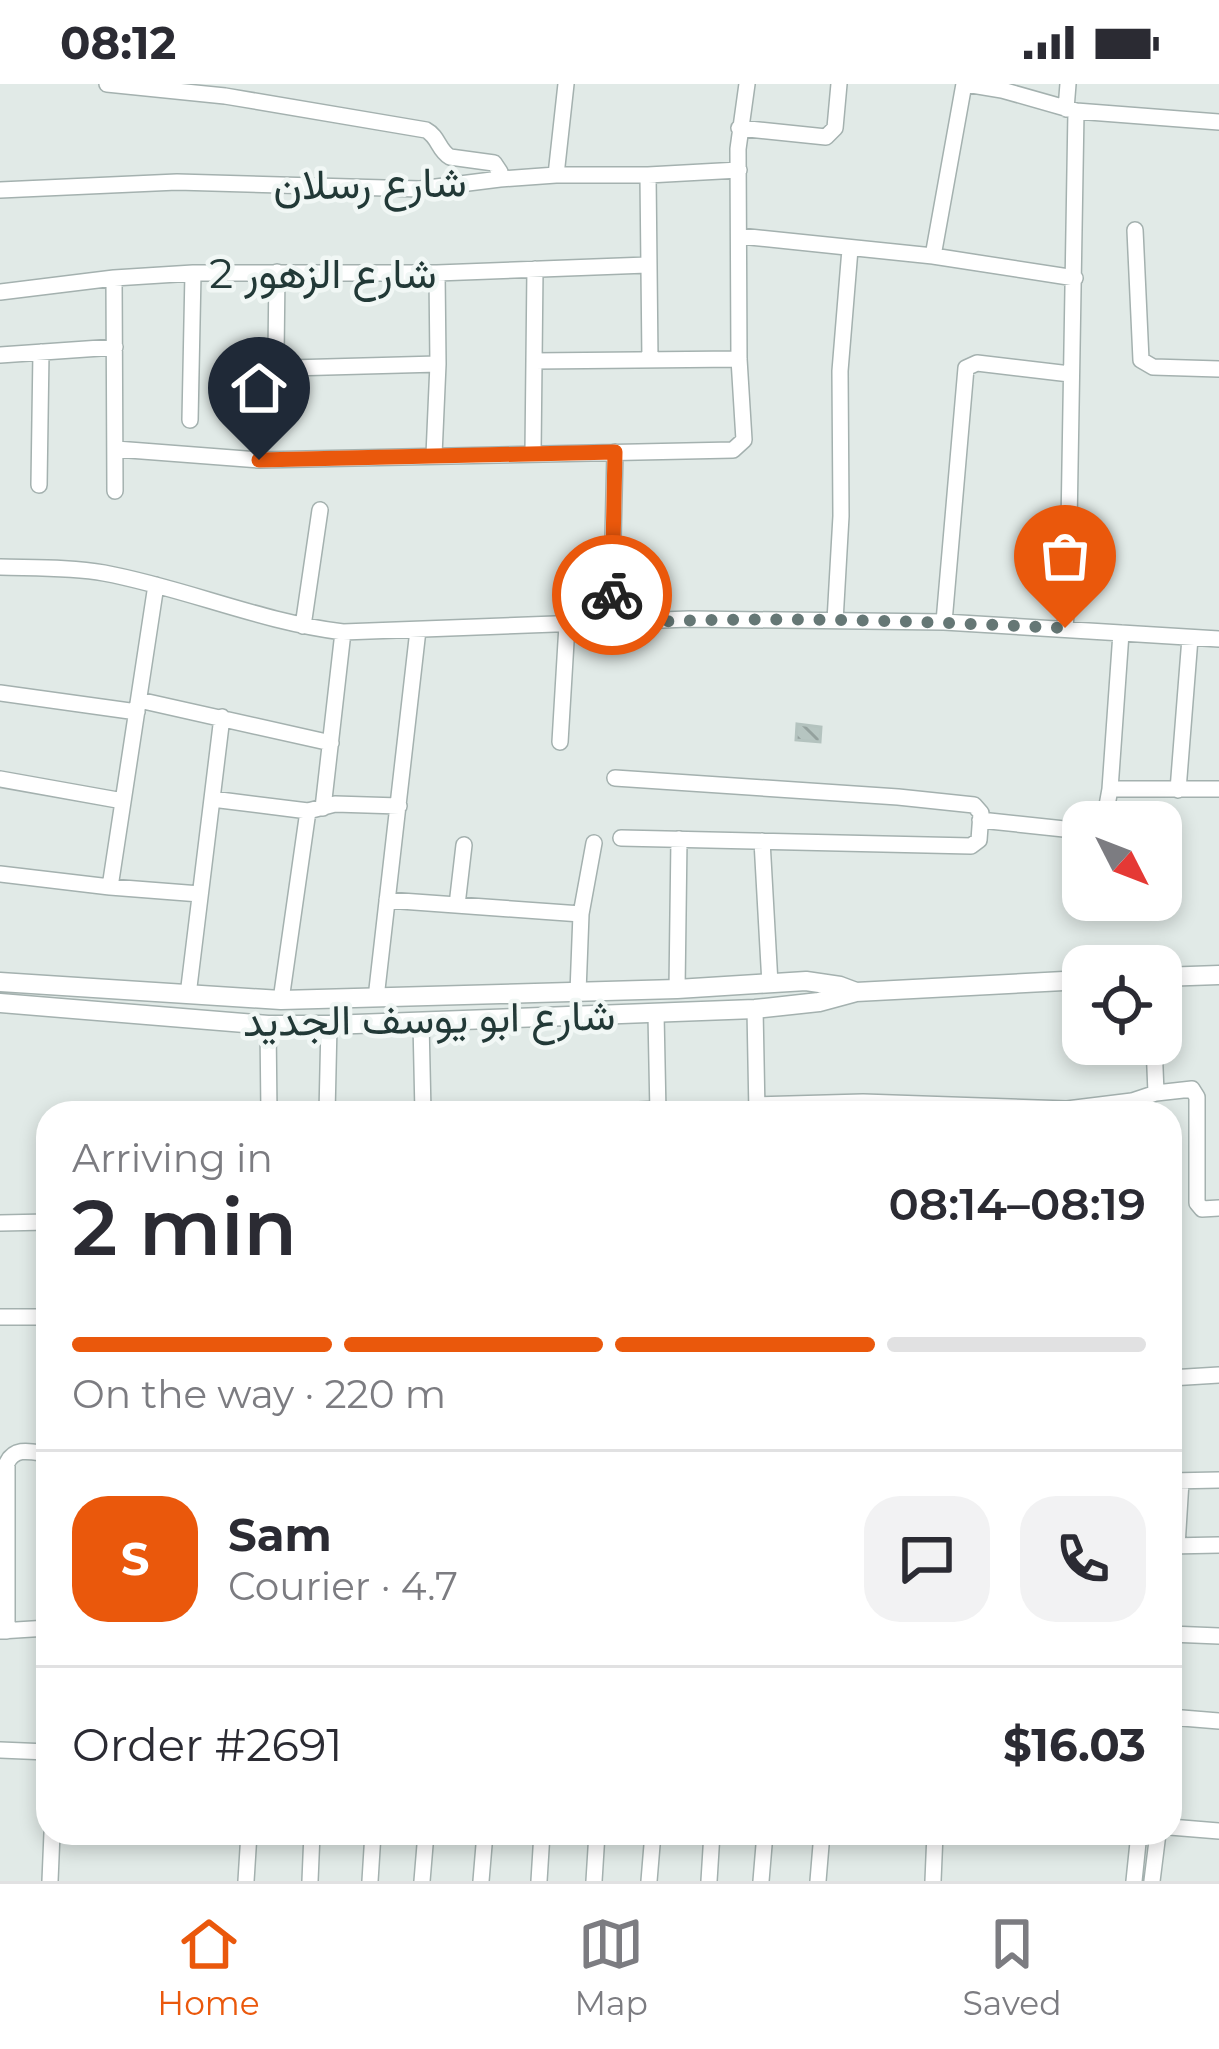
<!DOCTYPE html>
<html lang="en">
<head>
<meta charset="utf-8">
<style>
	body { margin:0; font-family:Montserrat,Vazirmatn,sans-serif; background:#f2f2f3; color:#2b2b33; height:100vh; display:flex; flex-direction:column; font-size:45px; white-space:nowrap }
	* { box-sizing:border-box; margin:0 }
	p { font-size:39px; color:#7c7c81 }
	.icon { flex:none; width:66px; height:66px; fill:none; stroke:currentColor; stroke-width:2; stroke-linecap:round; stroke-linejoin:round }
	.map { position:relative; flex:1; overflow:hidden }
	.sheet { position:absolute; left:36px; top:1017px; width:1146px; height:744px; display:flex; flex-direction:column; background:#fff; border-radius:36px; box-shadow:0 6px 18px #0003 }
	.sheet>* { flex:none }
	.needle { width:78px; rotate:132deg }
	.buttons { position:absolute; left:1062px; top:717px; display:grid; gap:24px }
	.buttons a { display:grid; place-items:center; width:120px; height:120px; border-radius:24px; background:#fff; box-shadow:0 6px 18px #0003; font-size:60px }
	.pin { position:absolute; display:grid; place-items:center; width:102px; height:102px; color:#fff; margin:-123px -51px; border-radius:50% 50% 50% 0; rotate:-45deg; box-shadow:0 0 12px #0007 }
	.pin .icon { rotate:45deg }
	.courier { position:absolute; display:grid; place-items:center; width:120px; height:120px; margin:-60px; border:9px solid #ea580c; border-radius:50%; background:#fff; color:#222; box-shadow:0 3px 15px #0007 }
	.overview em { font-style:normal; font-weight:600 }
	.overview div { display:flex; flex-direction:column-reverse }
	.overview { display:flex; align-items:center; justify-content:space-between; height:204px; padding:0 36px }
	h1 { font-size:78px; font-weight:600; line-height:90px }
	.bar { display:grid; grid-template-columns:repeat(4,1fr); gap:18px 12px; align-content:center; height:144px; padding:0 36px }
	.bar i { height:15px; border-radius:9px; background:#e1e1e2 }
	.bar .current { background:#ea580c }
	.bar p { grid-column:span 4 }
	.line { display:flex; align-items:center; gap:30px; padding:0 36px; border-top:3px solid #e1e1e2 }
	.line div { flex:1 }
	.round { display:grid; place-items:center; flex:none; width:126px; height:126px; border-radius:36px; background:#f2f2f3 }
	.status { display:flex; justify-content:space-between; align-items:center; height:84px; padding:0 60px; background:#fff; direction:ltr }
	.status svg { height:33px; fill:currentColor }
	.dock { display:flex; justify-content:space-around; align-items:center; height:168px; border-top:3px solid #e1e1e2; background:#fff; font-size:33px; color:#7c7c81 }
	.dock a { display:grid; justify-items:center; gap:6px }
	.dock .current { color:#ea580c }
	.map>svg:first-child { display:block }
	.building { fill:url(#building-back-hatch); stroke:#b4c3bf; stroke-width:3 }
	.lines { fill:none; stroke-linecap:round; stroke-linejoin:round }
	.minor-casing { stroke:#a4b1af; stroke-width:18 }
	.tertiary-casing { stroke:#a4b1af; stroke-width:21 }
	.minor { stroke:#fff; stroke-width:15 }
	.tertiary { stroke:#fff; stroke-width:18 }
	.done { stroke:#657775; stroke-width:12; stroke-dasharray:0 21.6 }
	.route { stroke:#ea580c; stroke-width:15 }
	.labels { text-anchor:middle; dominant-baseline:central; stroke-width:9; stroke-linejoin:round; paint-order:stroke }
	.street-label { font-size:42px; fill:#223937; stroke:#f1f7f5 }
</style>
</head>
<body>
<div class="status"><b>08:12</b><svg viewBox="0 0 49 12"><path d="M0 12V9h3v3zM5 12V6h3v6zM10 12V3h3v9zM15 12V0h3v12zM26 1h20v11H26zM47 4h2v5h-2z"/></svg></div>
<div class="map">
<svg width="1219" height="1797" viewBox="0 0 1219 1797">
	<defs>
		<pattern id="building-back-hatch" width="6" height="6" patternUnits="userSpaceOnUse" patternTransform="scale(3)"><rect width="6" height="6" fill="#b6c5c1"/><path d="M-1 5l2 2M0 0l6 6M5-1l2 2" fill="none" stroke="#94a19e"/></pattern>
	</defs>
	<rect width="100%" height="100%" fill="#e1eae7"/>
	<path class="building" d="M797 640 821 643 820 658 796 656Z"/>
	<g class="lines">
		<defs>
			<path id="minor" d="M107 0 225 12 426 46C439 53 438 66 450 73L494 79 500 88V95
				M966 0 1002 6 1076 27 1219 38
				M1066 25 1068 0
				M739 44 826 53 835 44 839 0
				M556 91 566 0
				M648 91 650 276
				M0 106 177 98 420 105 500 95 556 91H648L739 86
				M1135 146 1141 276 1153 283 1219 285
				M740 152 933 172 1075 194
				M933 172 964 0
				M277 188 276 271 279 277 290 284 438 280
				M114 194 115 407
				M0 208 114 194 193 189H437L647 181
				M0 271 115 263
				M534 277 739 275
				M190 336 193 189
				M116 365 259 376 733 366 744 356 739 275 738 65 747 0
				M533 369 535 185
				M434 371 438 280 437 189
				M39 401 41 268
				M0 483C34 484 71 483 104 489 185 504 261 538 343 548L689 535 944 538 1219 555
				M835 537 841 432 840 287 850 165
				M944 538 966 284 977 279 1070 290
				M611 540 615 368
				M303 542 320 426
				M1065 544 1068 501 1076 27
				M0 609 137 628
				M139 616 331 659
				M560 658 567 541
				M615 694 898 713 974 721 981 729 979 756 971 762 621 754
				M0 695 123 717
				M1110 705H1219
				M1178 706 1190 554
				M212 715 308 727 335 720 399 722
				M323 724 343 548
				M980 736 1083 747
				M1104 738 1110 705 1121 549
				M762 757 770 900
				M0 790 110 803 200 810
				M110 803 156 501
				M387 816 581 830
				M457 821 464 761
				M677 905 679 755
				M578 908 581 830 594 759
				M188 911 222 633
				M376 914 418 546
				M281 916 308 727
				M755 925 757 1029
				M656 930 658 1029
				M421 938 423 1029
				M268 941 269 1029
				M1154 960 1156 1009
				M757 1021 863 1018 1067 1025 1132 1017 1156 1009 1192 1005 1197 1013V1119L1202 1125 1219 1124
				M327 1029 329 941
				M580 1029 658 1025
				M0 1139 48 1138
				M0 1233H48
				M1170 1294 1219 1291
				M1170 1397 1219 1396
				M1170 1462 1219 1461
				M1177 1462 1181 1397
				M0 1547 48 1544
				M7 1547V1379C15 1362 32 1368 48 1370
				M1170 1550 1219 1552
				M1170 1633 1219 1637
				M1170 1654 1173 1633
				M0 1666 48 1668
				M1170 1743 1219 1747
				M50 1797 52 1749
				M246 1797 249 1749
				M310 1797 312 1749
				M370 1797 373 1749
				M422 1797 426 1749
				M481 1797 485 1749
				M539 1797 542 1749
				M594 1797 597 1749
				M649 1797 653 1749
				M709 1797 712 1749
				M761 1797 765 1749
				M818 1797 822 1749
				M933 1797 935 1749
				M1134 1797 1139 1749
				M1152 1797 1158 1749"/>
			<path id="tertiary" d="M1161 893 1219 891
				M0 898 281 916 677 905 806 897 840 902 856 908
				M0 919 268 941H329L755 925 819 918 856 908 1083 896"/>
		</defs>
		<use href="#minor" class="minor-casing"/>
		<use href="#tertiary" class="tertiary-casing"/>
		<use href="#minor" class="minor"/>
		<use href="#tertiary" class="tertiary"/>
	</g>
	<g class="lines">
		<path class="done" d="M612 511 611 540C762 531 914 537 1065 544"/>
		<path class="route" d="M259 376 615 368 612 511"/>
	</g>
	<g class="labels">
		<g class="street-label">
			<text transform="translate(370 99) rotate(-1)">شارع رسلان</text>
			<text x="323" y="189">شارع الزهور 2</text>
			<text transform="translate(429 934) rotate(-1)">شارع ابو يوسف الجديد</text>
		</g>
	</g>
</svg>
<div class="buttons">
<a><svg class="needle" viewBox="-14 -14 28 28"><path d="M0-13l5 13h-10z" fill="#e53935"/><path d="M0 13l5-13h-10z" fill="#7c7c81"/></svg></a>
<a><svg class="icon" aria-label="locate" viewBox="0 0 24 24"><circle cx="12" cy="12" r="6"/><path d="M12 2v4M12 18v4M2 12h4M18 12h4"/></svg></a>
</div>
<div class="pin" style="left:1065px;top:544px;background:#ea580c"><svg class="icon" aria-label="bag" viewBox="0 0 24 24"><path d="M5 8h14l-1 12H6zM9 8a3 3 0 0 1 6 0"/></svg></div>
<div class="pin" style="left:259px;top:376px;background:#1f2937"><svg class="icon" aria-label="home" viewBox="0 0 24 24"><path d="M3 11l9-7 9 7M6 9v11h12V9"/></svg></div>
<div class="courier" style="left:612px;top:511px"><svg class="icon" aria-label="bike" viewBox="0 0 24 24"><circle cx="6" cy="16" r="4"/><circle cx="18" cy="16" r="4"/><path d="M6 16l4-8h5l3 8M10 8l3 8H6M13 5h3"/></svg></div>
<section class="sheet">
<div class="overview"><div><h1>2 min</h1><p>Arriving in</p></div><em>08:14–08:19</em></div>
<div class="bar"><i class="current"></i><i class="current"></i><i class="current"></i><i></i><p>On the way · 220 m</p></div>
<div class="line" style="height:216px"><b class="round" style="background:#ea580c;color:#fff">S</b><div><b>Sam</b><p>Courier · 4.7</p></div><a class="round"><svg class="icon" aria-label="chat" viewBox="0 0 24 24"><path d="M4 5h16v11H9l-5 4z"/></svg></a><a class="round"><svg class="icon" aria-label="phone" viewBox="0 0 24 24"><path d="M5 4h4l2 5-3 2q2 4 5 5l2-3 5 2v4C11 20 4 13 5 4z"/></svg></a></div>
<div class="line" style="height:156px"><div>Order #2691</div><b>$16.03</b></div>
</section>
</div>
<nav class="dock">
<a class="current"><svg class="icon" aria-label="home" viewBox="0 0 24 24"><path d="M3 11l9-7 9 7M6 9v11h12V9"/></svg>Home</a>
<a><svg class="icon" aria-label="map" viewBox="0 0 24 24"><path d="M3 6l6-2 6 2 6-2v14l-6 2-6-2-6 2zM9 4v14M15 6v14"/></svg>Map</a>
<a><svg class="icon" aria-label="saved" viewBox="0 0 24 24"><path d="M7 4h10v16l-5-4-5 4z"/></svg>Saved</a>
</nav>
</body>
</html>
